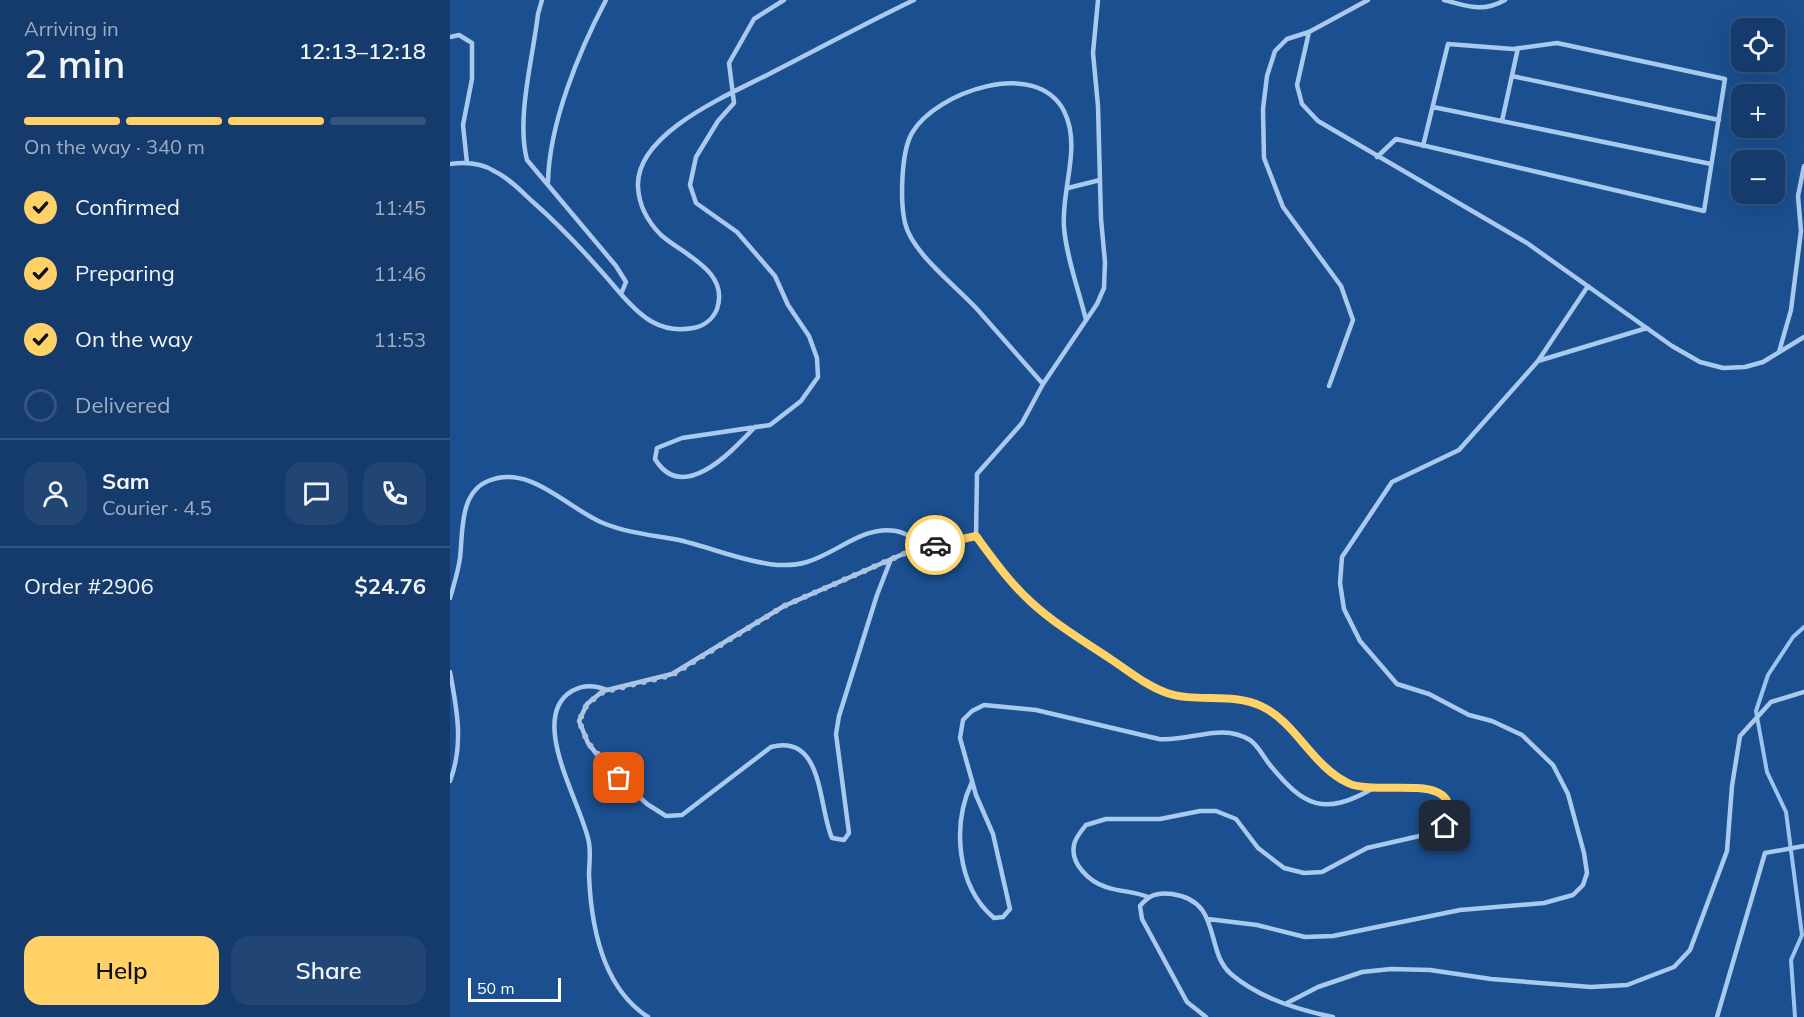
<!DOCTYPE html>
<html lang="en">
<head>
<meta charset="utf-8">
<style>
	body { margin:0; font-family:Mulish,sans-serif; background:#214673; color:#f1f3f6; height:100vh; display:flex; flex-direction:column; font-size:22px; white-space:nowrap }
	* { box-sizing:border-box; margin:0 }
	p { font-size:20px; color:#9dadc1 }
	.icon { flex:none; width:33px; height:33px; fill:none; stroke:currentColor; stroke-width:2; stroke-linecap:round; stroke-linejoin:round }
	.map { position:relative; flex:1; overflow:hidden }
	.sheet { display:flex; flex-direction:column; background:#143b6b; width:450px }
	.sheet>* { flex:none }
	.fabs { position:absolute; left:1281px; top:18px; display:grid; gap:12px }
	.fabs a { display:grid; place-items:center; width:54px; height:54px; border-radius:12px; background:#143b6b; box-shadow:0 6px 24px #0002,0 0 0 2px #33557e; font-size:30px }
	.scale { position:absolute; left:18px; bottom:15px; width:93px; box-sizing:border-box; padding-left:6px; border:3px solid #fff; border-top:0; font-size:16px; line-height:21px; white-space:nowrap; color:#fff; -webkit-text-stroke:4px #1b4f8f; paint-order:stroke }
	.pin { position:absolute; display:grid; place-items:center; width:51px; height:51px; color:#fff; margin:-26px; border-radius:12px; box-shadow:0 3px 9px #0006 }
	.courier { position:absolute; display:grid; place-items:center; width:60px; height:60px; margin:-30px; border:4px solid #ffd166; border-radius:50%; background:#fff; color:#222; box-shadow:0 2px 8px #0007 }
	.overview em { font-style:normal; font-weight:600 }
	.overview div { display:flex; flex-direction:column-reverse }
	.overview { display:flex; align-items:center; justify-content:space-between; height:102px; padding:0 24px }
	h1 { font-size:39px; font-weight:600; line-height:45px }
	.bar { display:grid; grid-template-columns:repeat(4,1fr); gap:9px 6px; align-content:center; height:72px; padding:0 24px }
	.bar i { height:8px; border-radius:4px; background:#33557e }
	.bar .current { background:#ffd166 }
	.bar p { grid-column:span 4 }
	.line { display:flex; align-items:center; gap:15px; padding:0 24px; border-top:2px solid #33557e }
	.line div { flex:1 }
	.round { display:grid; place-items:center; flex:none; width:63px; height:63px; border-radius:18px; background:#214673 }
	ol { padding:0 24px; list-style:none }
	li { display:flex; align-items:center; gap:18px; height:66px }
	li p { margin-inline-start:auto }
	li .icon { padding:6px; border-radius:50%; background:#ffd166; color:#111; stroke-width:4 }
	li:last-child { color:#9dadc1 }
	li i { width:33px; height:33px; border:3px solid #33557e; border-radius:50% }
	.cta { display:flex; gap:12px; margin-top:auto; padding:12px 24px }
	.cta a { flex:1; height:69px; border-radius:18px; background:#ffd166; color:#111; font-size:24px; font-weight:600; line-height:69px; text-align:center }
	.cta a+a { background:#214673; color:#f1f3f6 }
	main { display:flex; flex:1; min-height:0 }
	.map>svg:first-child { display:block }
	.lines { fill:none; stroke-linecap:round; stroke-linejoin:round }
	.stream { stroke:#9cc4f0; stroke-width:4 }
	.service { stroke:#a9c9ee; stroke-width:4.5 }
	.done { stroke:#afc1d8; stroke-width:6; stroke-dasharray:0 10.8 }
	.route { stroke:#ffd166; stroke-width:8 }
</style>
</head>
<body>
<main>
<section class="sheet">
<div class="overview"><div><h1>2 min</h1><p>Arriving in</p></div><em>12:13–12:18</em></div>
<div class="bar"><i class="current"></i><i class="current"></i><i class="current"></i><i></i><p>On the way · 340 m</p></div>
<ol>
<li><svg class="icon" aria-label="check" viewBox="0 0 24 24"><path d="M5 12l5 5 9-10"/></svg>Confirmed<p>11:45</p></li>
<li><svg class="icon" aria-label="check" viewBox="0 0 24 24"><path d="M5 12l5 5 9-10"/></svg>Preparing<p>11:46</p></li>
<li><svg class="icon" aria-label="check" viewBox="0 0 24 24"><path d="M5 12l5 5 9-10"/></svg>On the way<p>11:53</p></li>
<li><i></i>Delivered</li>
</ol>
<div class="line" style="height:108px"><a class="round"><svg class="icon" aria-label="person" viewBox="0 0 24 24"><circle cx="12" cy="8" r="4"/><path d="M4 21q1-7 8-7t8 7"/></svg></a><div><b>Sam</b><p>Courier · 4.5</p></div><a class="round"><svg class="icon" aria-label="chat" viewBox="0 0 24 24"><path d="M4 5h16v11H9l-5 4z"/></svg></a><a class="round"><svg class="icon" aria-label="phone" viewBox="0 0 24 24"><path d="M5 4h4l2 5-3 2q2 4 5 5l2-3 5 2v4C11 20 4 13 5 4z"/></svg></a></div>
<div class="line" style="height:78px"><div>Order #2906</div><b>$24.76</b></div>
<div class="cta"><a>Help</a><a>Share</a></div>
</section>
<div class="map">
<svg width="1354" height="1017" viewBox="0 0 1354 1017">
	<rect width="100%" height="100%" fill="#1b4f8f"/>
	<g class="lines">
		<path class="stream" d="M1345 1017 1341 960 1352 935 1336 812 1317 772 1306 711 1318 675 1343 637 1354 627"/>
		<path class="service" d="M92 0 88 14C83 58 66 118 77 160L166 266 176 282 171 294
			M648 0 643 53 648 106 651 219 655 262 654 288 647 304 593 384 572 423 527 474 526 536C543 559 560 583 581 602 606 625 636 642 663 661 680 672 697 687 717 693 745 702 779 694 807 704 841 716 863 769 899 784 922 794 1002 777 1000 810 1000 820 995 826 987 832L917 848 872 872 854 873 834 868 808 848 786 819 766 811H750L710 819H656L636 825C631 831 625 838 624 845 620 864 640 882 656 887 670 892 684 891 698 897
			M994 0C1018 6 1032 13 1055 0
			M859 32 847 85 852 104 868 121 1077 243 1222 346 1250 362 1273 368 1295 367 1313 362 1354 337
			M0 37 9 35 22 43V79L13 125 17 163
			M1062 76 1269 120
			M983 107 1261 164
			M1052 121 1068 48
			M927 157 946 139 1254 211 1275 79 1107 43 1063 49 998 44 973 146
			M0 164C15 162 31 163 44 171 59 178 71 191 83 202 115 230 143 261 170 293 191 317 210 334 243 328 254 326 263 319 267 309 280 271 232 254 211 235 198 222 189 206 188 187 185 132 283 93 323 72 370 48 416 23 464 0
			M98 182C99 124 129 51 156 0
			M618 188 650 180
			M1329 352 1341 310 1351 231 1348 196 1354 166
			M1088 361 1197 328
			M593 384C571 359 549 334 527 309 506 286 462 253 455 223 450 201 451 152 462 133 486 92 586 57 614 111 632 147 611 189 614 227 616 256 629 291 636 320
			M879 386 903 320 891 286 833 207 814 158 813 109 817 76 825 51 837 39 859 32 918 0
			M305 427C282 451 233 505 205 459L207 448 232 438 320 425 351 401 368 377 367 358 359 336 338 305 325 276 287 232 246 203 240 185 246 157 268 121 284 103 279 63 304 19 334 0
			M441 559 427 595 389 716 386 734 399 833 394 840 382 838C368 807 374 733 321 747L232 815 216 816 197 804 155 765 138 743 129 721 137 704 153 691 222 674 334 606 460 551 526 536
			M0 598C4 585 8 572 10 558 13 533 9 493 38 481 80 463 118 509 153 523 177 533 203 535 229 540 245 544 261 549 277 554 303 561 330 570 357 562 387 553 414 525 446 531 457 533 470 542 480 546
			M0 672C7 709 14 745 0 781
			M157 690C145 685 134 684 122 691 76 718 134 808 139 843 141 854 139 865 139 875 141 926 153 988 198 1017
			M522 782C502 824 506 886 544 918L553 917 560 909 543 834 526 795 510 738 513 720 522 711 534 705 586 710 709 739C740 742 771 722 800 740 808 745 814 758 820 765 854 807 874 816 922 789
			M758 919 807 925 855 937 883 936 1010 910 1094 903 1123 895 1133 885 1137 873 1134 853 1118 794 1103 765 1072 735 1042 721 1019 715 979 694 947 684 910 641 894 609 890 583 892 557 942 482 1009 450 1088 361 1138 286
			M837 1003 868 987 912 972 941 969 980 970 1041 979 1141 987 1177 985 1224 967 1240 950 1277 851 1282 786 1290 736 1321 702 1354 692
			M756 1017 737 1002 692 919 690 906C699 895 707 892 722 894 773 901 754 951 781 974 809 998 848 1010 883 1017
			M1267 1017 1315 853 1354 846"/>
	</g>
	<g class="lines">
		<path class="done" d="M169 778 138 743 129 721 137 704 153 692 222 675 334 606 460 551 485 545"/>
		<path class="route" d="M485 545 526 536C543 559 560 583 581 602 606 625 635 642 662 660 680 672 697 686 717 693 746 703 782 692 811 706 846 722 862 766 898 783 929 798 1018 767 995 826"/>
	</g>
</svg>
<div class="fabs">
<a><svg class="icon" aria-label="locate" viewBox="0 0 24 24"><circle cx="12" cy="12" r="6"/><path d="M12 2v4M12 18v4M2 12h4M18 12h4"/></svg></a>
<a>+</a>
<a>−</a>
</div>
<div class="scale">50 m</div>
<div class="pin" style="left:169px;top:778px;background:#ea580c"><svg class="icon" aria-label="bag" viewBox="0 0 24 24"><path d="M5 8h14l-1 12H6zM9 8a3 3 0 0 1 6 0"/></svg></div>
<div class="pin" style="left:995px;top:826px;background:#1f2937"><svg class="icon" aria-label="home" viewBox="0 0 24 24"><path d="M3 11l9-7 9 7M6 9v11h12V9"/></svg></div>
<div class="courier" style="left:485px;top:545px"><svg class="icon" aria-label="car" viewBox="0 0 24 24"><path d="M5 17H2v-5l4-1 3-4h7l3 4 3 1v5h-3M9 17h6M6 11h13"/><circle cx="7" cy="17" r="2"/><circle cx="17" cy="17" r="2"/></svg></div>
</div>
</main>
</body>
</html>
